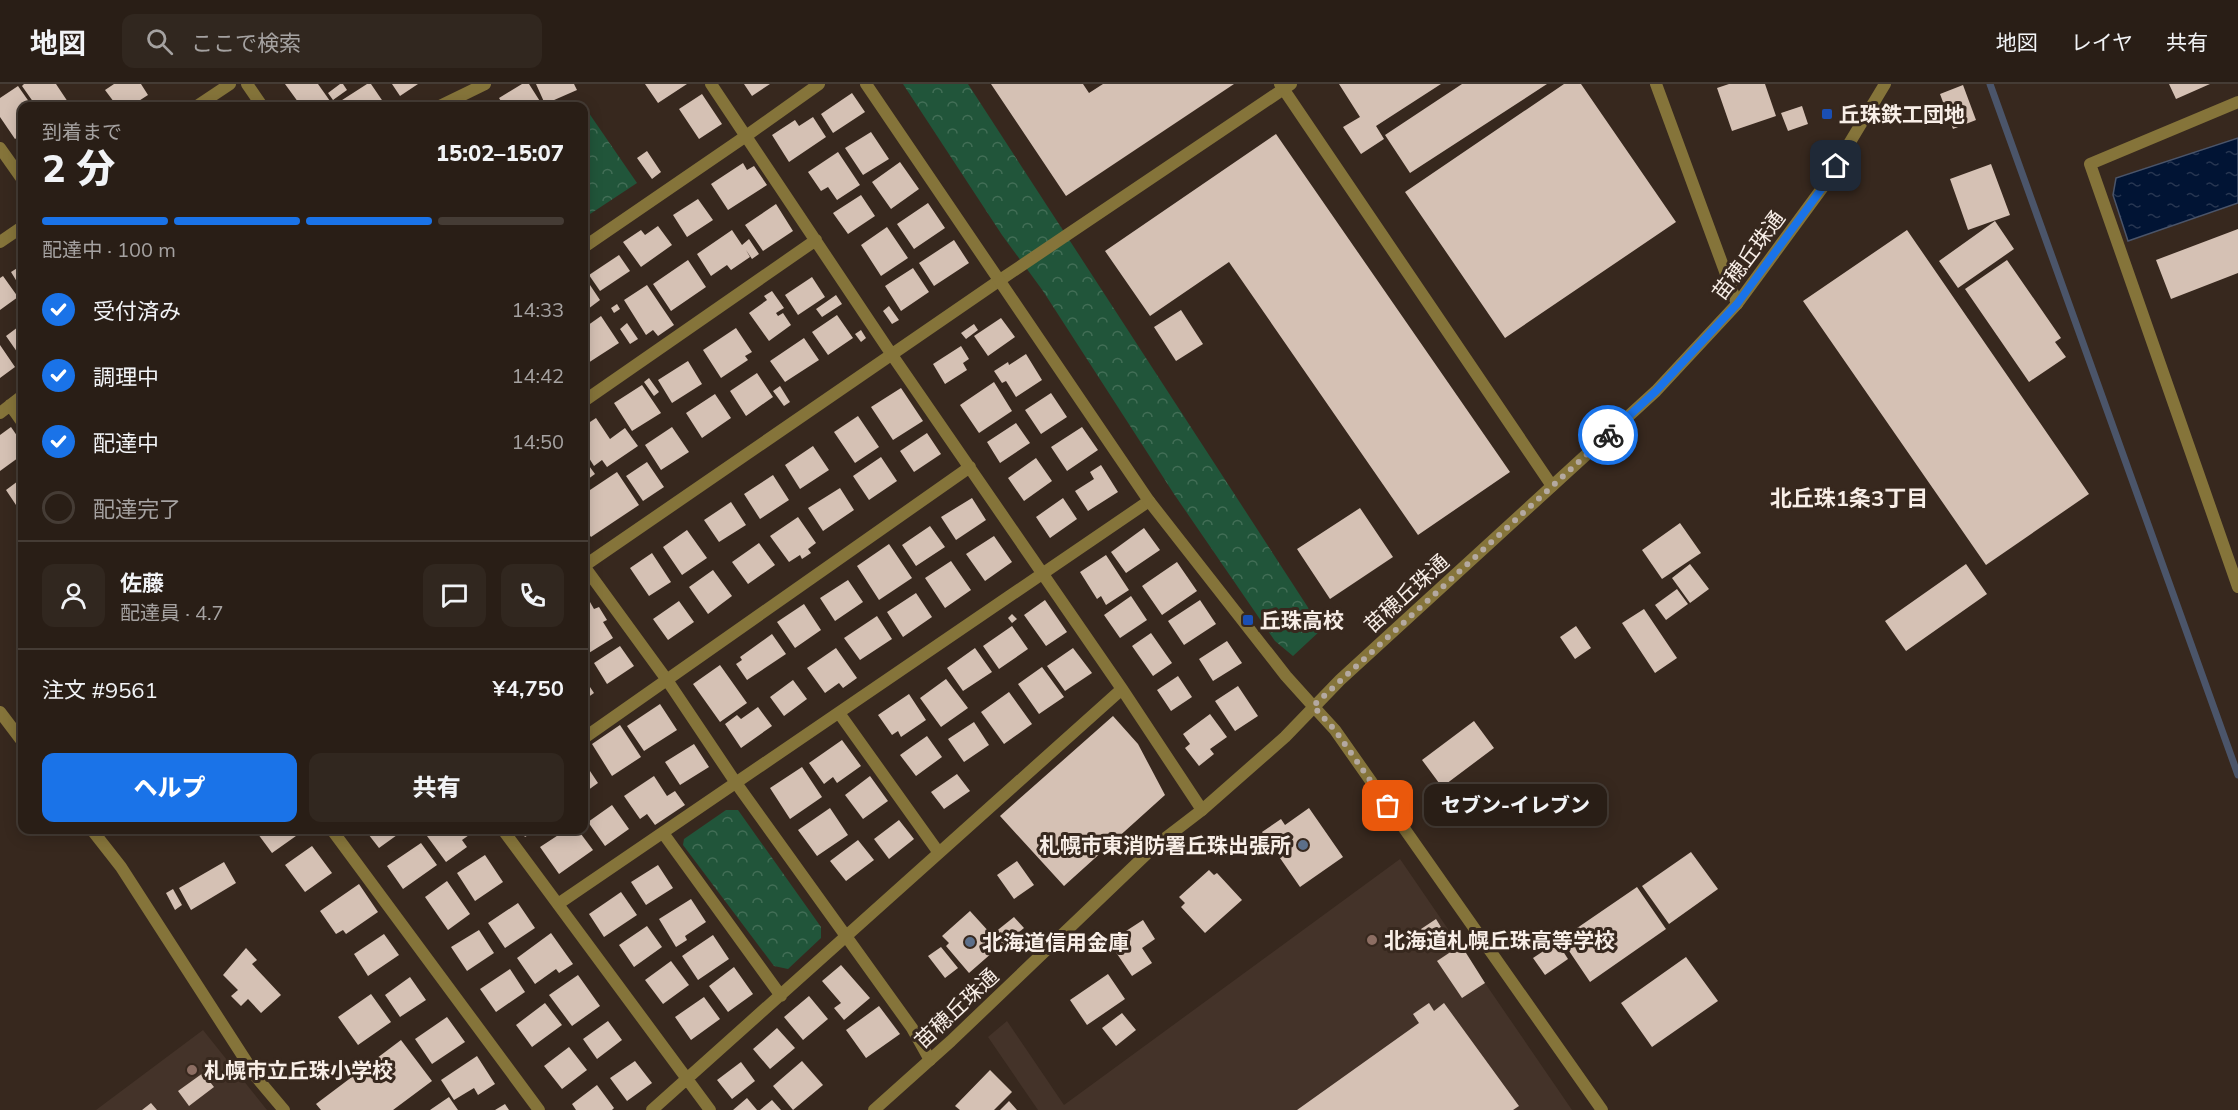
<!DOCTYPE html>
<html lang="ja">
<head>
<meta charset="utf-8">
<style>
	body { margin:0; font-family:Mulish,"Noto Sans JP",sans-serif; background:#31271f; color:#f1f3f6; height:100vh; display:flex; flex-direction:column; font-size:22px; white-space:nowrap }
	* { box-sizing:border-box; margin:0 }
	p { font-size:20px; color:#a5a2a1 }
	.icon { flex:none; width:33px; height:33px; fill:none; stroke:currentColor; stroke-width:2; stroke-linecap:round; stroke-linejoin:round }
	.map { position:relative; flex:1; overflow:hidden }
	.sheet { position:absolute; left:18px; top:18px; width:570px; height:732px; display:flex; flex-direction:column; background:#291e16; border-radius:12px; box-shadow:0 3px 15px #0003,0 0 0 2px #453c35 }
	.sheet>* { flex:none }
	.pin { position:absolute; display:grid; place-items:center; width:51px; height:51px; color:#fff; margin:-26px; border-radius:12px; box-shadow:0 3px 9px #0006 }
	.courier { position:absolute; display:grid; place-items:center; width:60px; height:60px; margin:-30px; border:4px solid #1a73e8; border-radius:50%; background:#fff; color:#222; box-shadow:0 2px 8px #0007 }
	.bubble { position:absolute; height:42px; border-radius:12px; background:#291e16; box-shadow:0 3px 15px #0003,0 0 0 2px #453c35; font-size:20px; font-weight:800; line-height:42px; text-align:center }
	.summary em { font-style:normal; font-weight:800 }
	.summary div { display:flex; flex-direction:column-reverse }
	.summary { display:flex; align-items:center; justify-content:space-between; height:102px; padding:0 24px }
	h1 { font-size:39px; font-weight:800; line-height:45px }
	.bar { display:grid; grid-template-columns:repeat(4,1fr); gap:9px 6px; align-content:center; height:72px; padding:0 24px }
	.bar i { height:8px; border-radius:4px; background:#453c35 }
	.bar .selected { background:#1a73e8 }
	.bar p { grid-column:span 4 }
	.line { display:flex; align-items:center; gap:15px; padding:0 24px; border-top:2px solid #453c35 }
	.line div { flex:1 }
	.round { display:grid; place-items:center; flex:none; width:63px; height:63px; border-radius:12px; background:#31271f }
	ol { padding:0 24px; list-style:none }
	li { display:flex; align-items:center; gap:18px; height:66px }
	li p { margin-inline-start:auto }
	li .icon { padding:6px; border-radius:50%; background:#1a73e8; color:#fff; stroke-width:4 }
	li:last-child { color:#a5a2a1 }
	li i { width:33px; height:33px; border:3px solid #453c35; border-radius:50% }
	.primary-button { display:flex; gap:12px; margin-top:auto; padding:12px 24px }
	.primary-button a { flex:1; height:69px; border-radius:12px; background:#1a73e8; color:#fff; font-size:24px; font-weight:800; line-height:69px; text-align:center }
	.primary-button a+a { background:#31271f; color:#f1f3f6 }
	header { display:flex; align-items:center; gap:36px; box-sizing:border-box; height:84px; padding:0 30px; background:#291e16; border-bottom:2px solid #453c35 }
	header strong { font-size:28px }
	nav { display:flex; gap:33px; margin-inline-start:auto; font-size:21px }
	.search { width:420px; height:54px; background:#31271f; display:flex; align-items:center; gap:15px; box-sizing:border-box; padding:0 21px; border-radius:12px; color:#a5a2a1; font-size:22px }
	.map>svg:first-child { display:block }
	.education { fill:#443329 }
	.park { fill:url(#park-crowns) }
	.water { fill:url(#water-ripples); stroke:#4b556a; stroke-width:1.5 }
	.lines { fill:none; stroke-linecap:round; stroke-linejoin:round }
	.stream { stroke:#4b556a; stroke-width:7 }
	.building { fill:#d5c1b4 }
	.minor { stroke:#85743a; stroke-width:12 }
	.tertiary { stroke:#85743a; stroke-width:12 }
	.done { stroke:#b4a9a1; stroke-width:6; stroke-dasharray:0 10.8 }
	.route { stroke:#1a73e8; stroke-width:8 }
	.transit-dot { fill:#1a4fb4; stroke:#37281e; stroke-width:2 }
	.service-dot { fill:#5c6f8a; stroke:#37281e; stroke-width:2 }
	.education-dot { fill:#8d6e63; stroke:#37281e; stroke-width:2 }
	.labels { text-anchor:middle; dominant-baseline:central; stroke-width:6; stroke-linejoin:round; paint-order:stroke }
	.poi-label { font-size:21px; font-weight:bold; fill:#f8eee7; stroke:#37281e; text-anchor:start }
	.street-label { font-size:21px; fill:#f8eee7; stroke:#37281e }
	.neighbourhood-label { font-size:22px; font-weight:bold; fill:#f8eee7; stroke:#37281e }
</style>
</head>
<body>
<header>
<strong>地図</strong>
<div class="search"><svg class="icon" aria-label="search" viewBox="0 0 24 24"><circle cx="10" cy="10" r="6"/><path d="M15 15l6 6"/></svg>ここで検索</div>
<nav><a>地図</a><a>レイヤ</a><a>共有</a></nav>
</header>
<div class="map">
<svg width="2238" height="1026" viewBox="0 0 2238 1026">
	<defs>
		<pattern id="park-crowns" width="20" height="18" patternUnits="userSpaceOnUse" patternTransform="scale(1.5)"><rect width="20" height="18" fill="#21553a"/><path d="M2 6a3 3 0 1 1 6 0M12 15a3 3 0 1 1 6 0" fill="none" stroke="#426e56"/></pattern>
		<pattern id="water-ripples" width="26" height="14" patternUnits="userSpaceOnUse" patternTransform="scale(1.5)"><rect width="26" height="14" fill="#011434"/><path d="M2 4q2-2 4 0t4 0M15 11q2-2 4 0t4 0" fill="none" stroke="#273651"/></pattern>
	</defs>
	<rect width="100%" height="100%" fill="#37281e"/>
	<path class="education" d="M1400 775 1572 1026H1038L988 953 1007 937 1064 1021Z
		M203 946 267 1026H96Z"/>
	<path class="park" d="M903 0H968L1322 545 1293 572 1275 557 1174 410 1043 207 1002 151Z
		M582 19 637 99 584 134V22H576Z
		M726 726H738L821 843V854L788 885 774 882 683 761 684 755Z"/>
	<path class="water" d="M2238 54V119L2128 157 2113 111 2116 94Z"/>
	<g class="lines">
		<path class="stream" d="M1990 0 2238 691"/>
	</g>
	<path class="building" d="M24 0H56L68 18 62 22H36L22 2Z
		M114 0H141L148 11 131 22H117L105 6Z
		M285 0H318L330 17 323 22H301Z
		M340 0H343L347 6 333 16 328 9Z
		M367 0H371L386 22H342L339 18Z
		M392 0H418L400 12Z
		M522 0H529L543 22H504L499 14Z
		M536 0H574L577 6 545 20Z
		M645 0H687L658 19Z
		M744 0H770L752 12Z
		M991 0H1083L1089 9 1103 0H1234L1066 112Z
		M1339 0H1441L1376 42 1384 55 1361 70 1343 43 1360 33Z
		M1462 0H1547L1410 89 1385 51Z
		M1564 0H1581L1676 138 1505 254 1405 108Z
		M1729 0H1765L1776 32 1732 47 1717 4Z
		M2169 0H2210L2176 15Z
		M1963 1 1976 36 1953 45 1940 10Z
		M18 2 32 22H22V50L15 55 0 33V14Z
		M852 9 865 28 833 49 821 30Z
		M702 10 722 40 699 55 679 25Z
		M1802 22 1808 40 1788 47 1781 29Z
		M813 33 826 53 789 78 772 51 795 36 799 42Z
		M871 48 889 75 863 91 845 64Z
		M1276 50 1510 388 1418 451 1229 178 1150 232 1105 167Z
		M647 67 661 88 652 95 637 74Z
		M838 68 860 101 837 116 828 103 821 107 808 88Z
		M900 78 919 105 891 125 872 98Z
		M743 79 747 86 754 82 767 101 728 126 711 100Z
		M1991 80 2010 131 1968 146 1950 95Z
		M861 111 875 132 848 150 833 129Z
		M698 115 713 136 687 153 673 131Z
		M928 119 945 144 914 165 897 140Z
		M776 120 793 147 763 167 745 141Z
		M1995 137 2014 165 1958 204 1939 177Z
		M658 142 672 161 641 183 623 158 641 146 645 151Z
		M887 143 908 174 881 192 861 161Z
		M2238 145V189L2171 215 2156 176Z
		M732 146 742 161 749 155 759 170 752 175 746 166 750 173 731 186 727 181 711 192 697 170Z
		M1907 146 2089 410 1986 481 1803 217Z
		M954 156 969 179 934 202 919 179Z
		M619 171 630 187 600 207 589 191Z
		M688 176 706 203 671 227 653 200Z
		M2007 176 2061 254 2055 258 2066 273 2029 298 1965 205Z
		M22 181V206L11 188Z
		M913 184 929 208 901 227 885 202Z
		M3 192 18 213 0 226V194Z
		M584 192 600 216 584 228Z
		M812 193 825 213 798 231 785 211Z
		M647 201 674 241 658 252 653 246 646 251 624 216Z
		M772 207 784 224 776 229 778 232 783 229 791 241 769 257 749 229 767 216 764 212Z
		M836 211 842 220 822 233 816 225Z
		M617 220 620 225 614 229 611 224Z
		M889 222 899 236 892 240 883 227Z
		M1181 226 1203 260 1176 277 1154 243Z
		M837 231 853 254 828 271 812 248Z
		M601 232 619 259 588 279 584 272V244Z
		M1001 234 1015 253 988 272 974 252Z
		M627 239 638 255 630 260 620 245Z
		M22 240V275L6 252Z
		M974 240 978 246 966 255 961 249Z
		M736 244 752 268 745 272 748 276 721 294 703 266Z
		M861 246 866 254 861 258 855 250Z
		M804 254 819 276 785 298 770 277Z
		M0 261 15 283 0 294Z
		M961 262 969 275 963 279 967 286 945 300 933 280Z
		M1026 270 1042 296 1016 313 1006 297 1002 299 994 287 1008 278 1009 281Z
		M688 277 702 300 672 319 658 296Z
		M757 289 773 313 746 332 730 307Z
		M649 294 659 308 654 312 644 298Z
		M994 298 1012 327 979 349 960 321Z
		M642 301 661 329 632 347 614 319Z
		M780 302 790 318 784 322 773 307Z
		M901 304 923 337 893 356 871 323Z
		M1051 309 1067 333 1041 350 1025 326Z
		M715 310 731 334 702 354 686 329Z
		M858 332 879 363 855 379 834 348Z
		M596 334 610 355 625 344 638 362 607 383 602 376 594 382 584 366V342Z
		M1016 339 1030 359 1000 379 987 358Z
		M11 343 22 359V371L0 387V351Z
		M672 343 689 368 661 386 645 361Z
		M1082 343 1098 366 1067 387 1051 363Z
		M927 349 941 370 914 388 900 367Z
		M813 362 829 386 800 405 785 381Z
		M881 373 897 397 869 416 853 392Z
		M1036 374 1052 397 1024 417 1008 394Z
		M584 375 595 390 584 398Z
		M647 378 664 403 643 417 626 392Z
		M1101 381 1118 408 1088 427 1075 407 1094 395 1090 388Z
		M617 388 639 421 591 453 584 443V410Z
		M773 391 789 416 760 435 744 410Z
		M22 394V430L6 406Z
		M840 404 854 426 823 447 808 424Z
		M972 414 986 436 956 456 941 433Z
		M1063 414 1077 435 1050 454 1036 433Z
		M731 418 746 441 719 458 704 436Z
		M1360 424 1393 473 1330 515 1297 465Z
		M798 433 816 459 808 465 811 469 802 475 800 471 789 478 770 452Z
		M1680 439 1701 469 1662 495 1642 466Z
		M930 442 945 463 916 482 902 461Z
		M1144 444 1160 466 1126 489 1111 468Z
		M687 446 707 474 682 491 663 463Z
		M994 452 1012 478 985 497 966 470Z
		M759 459 775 481 748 500 732 478Z
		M889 460 912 494 879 516 857 482Z
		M652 469 671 498 649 512 630 484Z
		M1106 471 1129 506 1106 521 1101 512 1097 515 1080 488Z
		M951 477 971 506 945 524 925 494Z
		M1177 478 1197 507 1162 531 1142 502Z
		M1690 480 1709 505 1690 519 1672 494Z
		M1966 480 1987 510 1906 567 1885 537Z
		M713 486 732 512 708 530 689 503Z
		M848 496 863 518 835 537 820 514Z
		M1677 505 1688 520 1666 536 1655 521Z
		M916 509 932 533 903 553 887 528Z
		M1131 512 1147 536 1120 554 1104 531Z
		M1045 516 1067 548 1046 562 1024 531Z
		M1200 516 1216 540 1184 561 1168 537Z
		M679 517 694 538 668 556 653 535Z
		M590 518 594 525 599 523 607 536 603 538 613 554 584 572V522Z
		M804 520 821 546 795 564 777 538Z
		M1644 525 1677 574 1655 589 1622 539Z
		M1012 530 1017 535 1012 539 1008 534Z
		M877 532 892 555 860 576 844 554Z
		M1012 542 1028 565 999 585 983 562Z
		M1576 542 1591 564 1575 575 1560 553Z
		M1151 549 1172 579 1153 592 1132 562Z
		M772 550 786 570 747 596 736 580 742 576 740 573Z
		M1227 557 1242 579 1213 597 1199 575Z
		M620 562 634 582 607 600 594 579Z
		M836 564 857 594 843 604 839 599 825 609 807 584Z
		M975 564 992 588 963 607 947 584Z
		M1073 564 1092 589 1065 607 1047 582Z
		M720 581 747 619 720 638 693 600Z
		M1042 583 1064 613 1039 630 1018 600Z
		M1178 592 1192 613 1171 627 1157 606Z
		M584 594 594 609 584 616Z
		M946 595 968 624 941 643 920 614Z
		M793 596 807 615 784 632 770 613Z
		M1238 602 1258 632 1235 647 1215 617Z
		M1009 608 1032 640 1004 660 981 628Z
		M909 610 926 636 901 653 898 647 892 651 878 631Z
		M660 620 677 646 644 667 627 642Z
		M758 623 772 642 741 664 725 640 737 631 741 635Z
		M1210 630 1227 653 1210 665 1214 670 1199 682 1185 664 1190 660 1183 650Z
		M1113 632 1138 660 1165 711 1064 802 1000 732Z
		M1474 637 1494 664 1442 703 1422 676Z
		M974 638 989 661 964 678 948 655Z
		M620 641 641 673 612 692 592 660Z
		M927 652 942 673 916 692 900 671Z
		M842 656 861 682 837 699 833 693 824 700 809 679Z
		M694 660 709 683 680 701 665 678Z
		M584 678 598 699 584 709Z
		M802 683 822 713 790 735 770 704Z
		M957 690 970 707 944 725 931 708Z
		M654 692 667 712 675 707 685 721 655 741 647 730 640 735 624 712Z
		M870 692 888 717 863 735 845 711Z
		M612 721 629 745 605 762 588 738Z
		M830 724 848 751 817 772 798 746Z
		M1309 724 1343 773 1300 803 1262 748 1281 735 1285 741Z
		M899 736 914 755 889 775 874 755Z
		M255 746H302L303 747 272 769Z
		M365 746H404L379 764Z
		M436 746H470L472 749 462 756 467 763 446 778 427 752Z
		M520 746H537L525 753Z
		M541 746H554L545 751Z
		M566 746H578L593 766 559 790 540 763Z
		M858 756 874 776 846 797 830 777Z
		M421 759 437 781 403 805 387 782Z
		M312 762 332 789 305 808 285 781Z
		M1691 768 1718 805 1669 840 1642 802Z
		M485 771 503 798 475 817 457 789Z
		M1017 777 1034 801 1014 815 997 791Z
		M224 778 236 799 191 826 179 804Z
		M658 781 673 804 646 821 631 798Z
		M1209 786 1214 791 1217 789 1242 816 1205 849 1181 823 1185 819 1179 813Z
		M447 797 470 830 448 846 425 813Z
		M359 800 378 828 346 850 343 846 336 850 320 827Z
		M1637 803 1666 845 1590 898 1561 855Z
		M173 805 182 821 175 826 166 809Z
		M621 808 637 831 604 853 589 830Z
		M691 815 706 838 685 852 687 856 676 863 659 835Z
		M518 819 535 844 505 864 488 839Z
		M970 827 1001 861 969 889 946 862 949 859 942 852Z
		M1014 833 1024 844 1003 861 994 849Z
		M1436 835 1449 856 1434 866 1421 845Z
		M1143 836 1155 855 1142 864 1152 879 1132 892 1109 858Z
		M647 842 662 863 634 883 619 861Z
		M479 846 494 869 467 887 451 863Z
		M551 849 573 880 559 889 556 885 535 900 517 874Z
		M384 850 399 871 368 892 354 870Z
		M713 851 729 875 698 896 682 872Z
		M1557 858 1568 875 1545 891 1533 874Z
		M1461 861 1485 899 1462 914 1437 877Z
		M941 863 958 884 945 894 928 872Z
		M246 864 257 876 252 880 281 911 261 929 248 915 241 922 231 912 238 906 223 891Z
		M1686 873 1718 917 1652 963 1621 919Z
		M671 877 689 901 663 920 645 896Z
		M841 881 870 914 844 936 834 924 841 919 822 897Z
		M734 883 753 910 728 928 709 902Z
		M510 885 525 908 496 928 480 905Z
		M1108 890 1125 915 1087 941 1070 916Z
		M578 891 600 922 572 942 549 911Z
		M410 893 426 916 400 933 385 911Z
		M371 910 391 938 358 961 338 933Z
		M809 912 828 935 803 956 784 933Z
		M704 913 720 935 691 956 675 933Z
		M545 919 562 941 532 963 516 941Z
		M1429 919 1434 927 1444 919 1519 1022 1513 1026H1297L1419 939 1413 930Z
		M879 922 900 950 866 974 846 946Z
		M1122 929 1136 946 1116 962 1102 944Z
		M447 933 465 958 432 980 415 955Z
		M608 937 622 956 597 975 583 955Z
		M777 944 795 964 770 985 753 965Z
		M401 956 432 997 393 1026H321L316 1020Z
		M569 963 587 986 562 1005 544 982Z
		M477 972 495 1000 478 1011 474 1004 454 1016 441 996Z
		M635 977 652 999 627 1017 610 994Z
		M802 977 823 1001 793 1026 773 1002Z
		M741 978 755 997 732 1015 717 996Z
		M990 986 1012 1008 994 1026H960L955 1022Z
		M203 989 214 1003 189 1022 178 1007Z
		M597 1001 614 1024 612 1026H576L572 1020Z
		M449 1013 458 1026H430Z
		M747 1014 757 1026H733Z
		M772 1016 781 1026H760Z
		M1009 1017 1017 1026H1000Z
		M151 1019 157 1026H142Z
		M505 1020 509 1026H495Z"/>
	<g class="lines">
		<path class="minor" d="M247 0 262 22
			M711 0 892 271 1122 605 1202 726
			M1280 0 1552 402
			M1656 0 1737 220
			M2238 18 2090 80 2238 503
			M197 22 230 0
			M440 22 485 0
			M0 64 22 95
			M0 158 22 143
			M584 163 746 52 819 0
			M584 317 816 156
			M10 321 22 338
			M0 329 22 312
			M584 482 1000 196 1291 0
			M584 482 667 596 736 699 912 944 930 976
			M1313 622 1335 646 1602 1026
			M0 628 22 657
			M839 629 939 769
			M584 654 970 383
			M92 746 121 783 257 994 284 1026
			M332 746 539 1026
			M503 746 710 1026
			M663 749 781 912
			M558 820 1149 417
			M652 1026 1122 605"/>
		<path class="tertiary" d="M866 0 1149 417 1286 592 1313 622
			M874 1026 951 957 1155 762 1202 726 1285 653 1340 596 1656 307 1737 220 1823 103 1885 0"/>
	</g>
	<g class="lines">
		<path class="done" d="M1388 722 1335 646 1313 622 1608 351"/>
		<path class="route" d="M1608 351 1656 307 1737 220 1823 103 1836 82"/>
	</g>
	<g class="transit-dot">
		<rect x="1821" y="24" width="12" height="12" rx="3"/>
		<rect x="1242" y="530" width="12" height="12" rx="3"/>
	</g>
	<g class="service-dot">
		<circle cx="1303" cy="761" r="6"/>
		<circle cx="970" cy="858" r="6"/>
	</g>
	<g class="education-dot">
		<circle cx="1372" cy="856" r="6"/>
		<circle cx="192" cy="986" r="6"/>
	</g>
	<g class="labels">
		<g class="poi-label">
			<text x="1839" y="30">丘珠鉄工団地</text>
			<text x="1260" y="536">丘珠高校</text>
			<text x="1291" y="761" text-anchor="end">札幌市東消防署丘珠出張所</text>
			<text x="1384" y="856">北海道札幌丘珠高等学校</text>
			<text x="982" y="858">北海道信用金庫</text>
			<text x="204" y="986">札幌市立丘珠小学校</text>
		</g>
		<g class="street-label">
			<text transform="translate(1748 171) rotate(-53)">苗穂丘珠通</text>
			<text transform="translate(1406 509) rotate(-42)">苗穂丘珠通</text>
			<text transform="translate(956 924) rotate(-43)">苗穂丘珠通</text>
		</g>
		<g class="neighbourhood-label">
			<text x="1849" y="414">北丘珠1条3丁目</text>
		</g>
	</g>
</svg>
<div class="pin" style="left:1388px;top:722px;background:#ea580c"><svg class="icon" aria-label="bag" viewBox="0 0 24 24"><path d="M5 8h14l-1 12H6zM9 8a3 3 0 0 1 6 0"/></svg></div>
<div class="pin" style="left:1836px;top:82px;background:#1f2937"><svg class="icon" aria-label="home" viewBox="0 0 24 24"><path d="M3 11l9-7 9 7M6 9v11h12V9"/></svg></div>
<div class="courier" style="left:1608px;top:351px"><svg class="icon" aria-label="bike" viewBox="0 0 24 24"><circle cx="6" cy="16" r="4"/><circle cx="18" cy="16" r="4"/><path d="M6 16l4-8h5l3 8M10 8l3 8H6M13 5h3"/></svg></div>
<div class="bubble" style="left:1424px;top:700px;width:183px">セブン-イレブン</div>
<section class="sheet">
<div class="summary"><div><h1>2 分</h1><p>到着まで</p></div><em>15:02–15:07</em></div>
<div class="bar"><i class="selected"></i><i class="selected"></i><i class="selected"></i><i></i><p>配達中 · 100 m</p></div>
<ol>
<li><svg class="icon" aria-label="check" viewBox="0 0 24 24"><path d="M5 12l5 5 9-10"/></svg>受付済み<p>14:33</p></li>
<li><svg class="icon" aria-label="check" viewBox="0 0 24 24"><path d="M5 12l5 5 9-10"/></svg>調理中<p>14:42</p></li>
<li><svg class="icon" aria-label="check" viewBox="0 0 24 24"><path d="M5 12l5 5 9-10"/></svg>配達中<p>14:50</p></li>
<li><i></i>配達完了</li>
</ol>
<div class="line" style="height:108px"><a class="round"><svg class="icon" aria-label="person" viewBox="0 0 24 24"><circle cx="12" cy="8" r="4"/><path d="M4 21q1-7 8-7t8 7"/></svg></a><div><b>佐藤</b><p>配達員 · 4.7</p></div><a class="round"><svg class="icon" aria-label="chat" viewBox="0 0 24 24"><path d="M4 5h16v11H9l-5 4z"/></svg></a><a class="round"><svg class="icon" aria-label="phone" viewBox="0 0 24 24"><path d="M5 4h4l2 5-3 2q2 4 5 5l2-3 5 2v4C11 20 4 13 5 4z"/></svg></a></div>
<div class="line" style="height:78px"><div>注文 #9561</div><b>¥4,750</b></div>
<div class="primary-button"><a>ヘルプ</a><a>共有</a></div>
</section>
</div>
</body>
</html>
